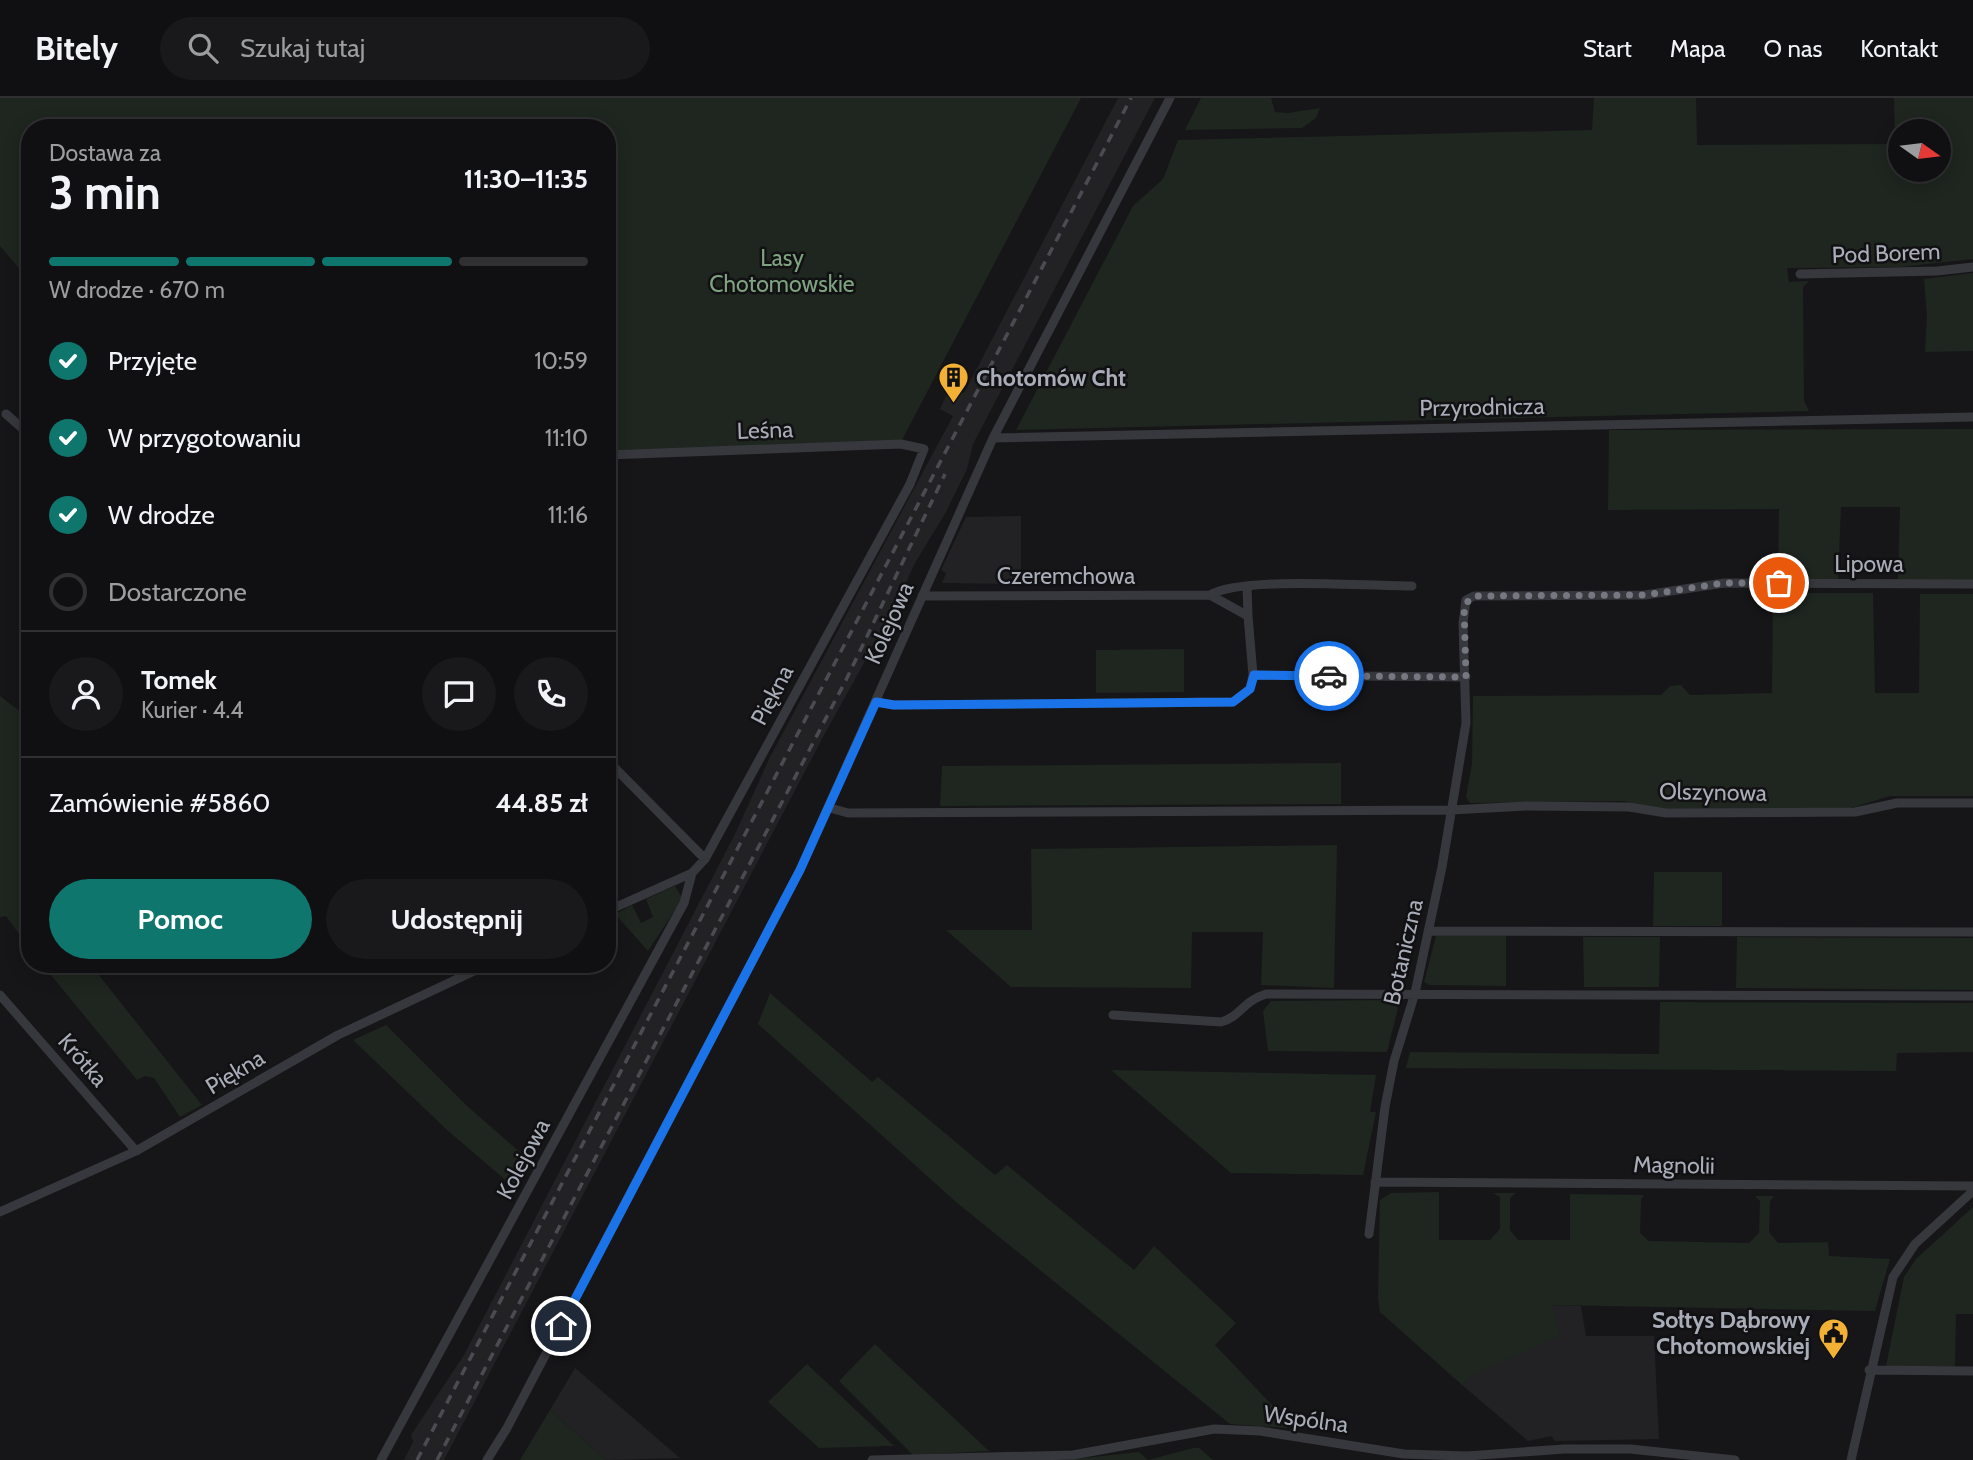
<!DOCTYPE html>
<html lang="pl">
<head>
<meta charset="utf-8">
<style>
	body { margin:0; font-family:Cabin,sans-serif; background:#19191b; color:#f1f3f6; height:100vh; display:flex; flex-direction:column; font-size:26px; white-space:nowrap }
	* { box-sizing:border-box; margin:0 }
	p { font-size:23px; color:#9c9d9f }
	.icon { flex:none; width:38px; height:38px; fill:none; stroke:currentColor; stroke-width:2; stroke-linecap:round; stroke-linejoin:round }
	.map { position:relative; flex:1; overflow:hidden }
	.panel { position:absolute; left:21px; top:21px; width:595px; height:854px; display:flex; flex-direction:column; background:#101012; border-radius:28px; box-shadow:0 4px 18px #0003,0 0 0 2px #303032 }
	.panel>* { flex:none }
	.needle { width:46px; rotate:104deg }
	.buttons { position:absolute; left:1888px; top:21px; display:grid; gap:14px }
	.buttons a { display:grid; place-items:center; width:63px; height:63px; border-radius:50%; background:#101012; box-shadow:0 4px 18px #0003,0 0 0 2px #303032; font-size:35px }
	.pin { position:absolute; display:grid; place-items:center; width:60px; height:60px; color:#fff; margin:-30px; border:4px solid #fff; border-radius:50%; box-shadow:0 2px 7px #0007 }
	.courier { position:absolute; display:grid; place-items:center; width:70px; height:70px; margin:-35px; border:5px solid #1a73e8; border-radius:50%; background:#fff; color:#222; box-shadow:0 2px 9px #0007 }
	.summary em { font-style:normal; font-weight:700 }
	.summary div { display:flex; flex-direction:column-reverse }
	.summary { display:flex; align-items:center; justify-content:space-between; height:119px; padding:0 28px }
	h1 { font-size:46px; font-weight:700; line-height:52px }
	.bar { display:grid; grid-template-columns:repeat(4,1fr); gap:10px 7px; align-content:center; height:84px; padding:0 28px }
	.bar i { height:9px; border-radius:5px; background:#303032 }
	.bar .selected { background:#0f766e }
	.bar p { grid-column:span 4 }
	.line { display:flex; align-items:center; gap:18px; padding:0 28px; border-top:2px solid #303032 }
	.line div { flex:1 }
	.round { display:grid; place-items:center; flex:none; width:74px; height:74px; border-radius:37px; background:#19191b }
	ol { padding:0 28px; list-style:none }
	li { display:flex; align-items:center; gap:21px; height:77px }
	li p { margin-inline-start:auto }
	li .icon { padding:7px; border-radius:50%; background:#0f766e; color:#fff; stroke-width:4 }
	li:last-child { color:#9c9d9f }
	li i { width:38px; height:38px; border:4px solid #303032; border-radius:50% }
	.primary-button { display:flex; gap:14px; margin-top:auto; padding:14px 28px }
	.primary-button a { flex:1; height:80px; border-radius:42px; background:#0f766e; color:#fff; font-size:28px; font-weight:700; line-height:80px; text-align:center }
	.primary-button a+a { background:#19191b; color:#f1f3f6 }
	header { display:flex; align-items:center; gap:42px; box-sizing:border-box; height:98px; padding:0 35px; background:#101012; border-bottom:2px solid #303032 }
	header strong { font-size:33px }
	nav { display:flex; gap:38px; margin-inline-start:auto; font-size:24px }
	.search { width:490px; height:63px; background:#19191b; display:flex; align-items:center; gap:18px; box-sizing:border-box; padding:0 24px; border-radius:38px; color:#9c9d9f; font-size:26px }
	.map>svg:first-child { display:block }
	.built { fill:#222225 }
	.green { fill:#1e261f; fill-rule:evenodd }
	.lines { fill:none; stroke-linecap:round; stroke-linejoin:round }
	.street { stroke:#37383d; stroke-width:9 }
	.rail { stroke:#4a4c52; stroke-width:3.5; stroke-dasharray:9 7; stroke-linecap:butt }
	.done { stroke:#757880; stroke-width:7; stroke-dasharray:0 12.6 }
	.route { stroke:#1a73e8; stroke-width:9 }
	.labels { text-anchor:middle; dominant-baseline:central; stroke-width:5; stroke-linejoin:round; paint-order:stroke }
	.street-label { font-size:23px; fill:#a8adb8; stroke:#111113 }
	.park-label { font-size:23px; fill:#7fa381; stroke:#111113 }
	.poi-label { font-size:23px; font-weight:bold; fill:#a8adb8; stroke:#111113; text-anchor:start }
</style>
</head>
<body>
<header>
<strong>Bitely</strong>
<div class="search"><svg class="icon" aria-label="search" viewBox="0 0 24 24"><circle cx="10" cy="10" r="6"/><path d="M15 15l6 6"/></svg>Szukaj tutaj</div>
<nav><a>Start</a><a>Mapa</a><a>O nas</a><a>Kontakt</a></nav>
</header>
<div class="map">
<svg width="1973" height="1362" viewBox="0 0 1973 1362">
	<rect width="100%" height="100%" fill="#161618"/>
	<path class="built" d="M1118 0H1155L973 346 967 371 946 414 915 465 895 509 823 639 444 1362H404L413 1344 411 1337 464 1257 735 736 770 659 953 318 940 311 949 292 964 295Z
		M1021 418V486L942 485 946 475 941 472 966 419Z
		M1552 1207 1581 1208 1586 1238H1654L1659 1341 1555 1343 1551 1338 1528 1343 1462 1287Z
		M575 1270 680 1360 606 1362 550 1312Z"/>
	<path class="green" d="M0 0H1081L902 342 607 353V30H30V183L0 148Z
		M1201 0H1271L1275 14 1288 15 1320 10 1316 20 1302 30 1185 32Z
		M1594 0H1696L1697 47 1895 46 1894 0H1973V161L1900 169 1787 170 1789 184 1809 183 1803 189 1804 303 1809 313 1016 332 1133 108 1163 81 1178 42 1592 32ZM1900 33H1939V72H1900Z
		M1973 175V253L1925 254 1927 219 1924 181Z
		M1973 331V482H1898L1900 409H1841L1838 481H1778L1779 411 1608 412 1609 332Z
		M1773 495H1873L1875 595H1919L1920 496H1973V698H1890L1851 710 1657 711 1624 703 1470 705 1466 699 1472 666 1473 598 1661 597 1670 588 1681 587 1690 597 1772 595Z
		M1184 551V594L1096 595V552Z
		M0 598 30 621V851L6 818 0 819Z
		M1341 665V706L940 708 942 668Z
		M1337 747 1334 890 1261 887 1263 834H1192L1191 890 1011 889 946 832H1032L1031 751Z
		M1654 774H1722V828H1653Z
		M675 788 681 798V803L648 853 615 816 632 807 641 825 653 819 646 801Z
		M1436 838H1506V888L1429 887 1424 884Z
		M1583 839H1660L1659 889H1584Z
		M1737 839 1973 840V892L1736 890Z
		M42 866H90L202 1007 180 1019 154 980 145 978 137 982Z
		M770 895 872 984 878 979 995 1077 1007 1067 1134 1172 1154 1148 1236 1225 1215 1247 1291 1327 1287 1330 1230 1326 956 1104 758 926Z
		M1393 902 1398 910 1387 954 1268 953 1263 913 1271 903Z
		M1660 904 1973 905V954L1897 955 1896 973 1406 970 1410 954 1659 956Z
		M386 927 466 1007 530 1063 516 1091 447 1032 353 942Z
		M1111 972 1376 977 1370 1014H1376L1363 1077 1231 1075Z
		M1439 1094V1142H1490L1500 1131V1099L1493 1095H1516L1510 1100V1132L1518 1142H1570V1096L1644 1097 1641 1102 1640 1135 1649 1143 1749 1145 1759 1135 1760 1103 1755 1098H1774L1770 1103 1769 1134 1778 1145 1828 1144 1829 1158 1890 1161 1875 1213 1552 1207 1560 1238 1475 1276 1462 1287 1380 1214 1378 1200 1380 1102 1391 1095Z
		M1973 1109V1216H1956L1955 1268H1886L1904 1179 1916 1161Z
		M875 1246 989 1353 913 1357 839 1283Z
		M807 1266 894 1348 819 1350 768 1304Z
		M550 1312 606 1362H520Z
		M1193 1350H1199L1213 1362H1065L1139 1354 1148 1362Z"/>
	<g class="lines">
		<path class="street" d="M1800 176 1937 173 1973 169
			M6 316 30 337
			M993 340 1973 319
			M607 357 901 346 924 351 910 386 705 761 692 775 607 813
			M1247 488 1248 518
			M1210 497 1248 518 1253 577
			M922 498 1210 497C1240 478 1371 488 1412 488
			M876 604 894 607 1233 604 1250 591 1253 577 1466 579
			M607 662 705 761
			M830 710 848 715 1451 712 1526 708 1629 709 1666 715 1855 714 1897 705H1973
			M1428 833 1973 834
			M0 897 136 1053
			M1113 917 1221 924C1240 919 1243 903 1266 896L1973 898
			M1375 1084 1973 1088
			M0 1114 136 1053 338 937 489 866
			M1369 1136 1385 1009 1394 963 1415 895 1442 769 1466 625 1463 525 1466 502 1474 498 1645 497 1724 485 1973 486
			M1869 1272 1973 1273
			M381 1362 684 805 692 775
			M487 1362 507 1330 800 772 993 340 1170 0
			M872 1362 1073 1357 1214 1331 1260 1333 1404 1356 1467 1358 1564 1351H1630L1735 1362
			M1851 1362 1893 1179 1915 1146 1973 1093"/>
		<path class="rail" d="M417 1362 1131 0
			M437 1362 846 582 945 376"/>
	</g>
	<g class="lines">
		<path class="done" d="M1329 578 1466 579 1464 507 1474 498 1645 497 1724 485H1779"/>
		<path class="route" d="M561 1228 800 772 876 604 894 607 1233 604 1250 591 1254 577 1329 578"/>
	</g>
	<defs>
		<symbol id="building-pin" viewBox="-11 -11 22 30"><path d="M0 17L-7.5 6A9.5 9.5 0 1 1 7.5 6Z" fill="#f2b134" stroke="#111113"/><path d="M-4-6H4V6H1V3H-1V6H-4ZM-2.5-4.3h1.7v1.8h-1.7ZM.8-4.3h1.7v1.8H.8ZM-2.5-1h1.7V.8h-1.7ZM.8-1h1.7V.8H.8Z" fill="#111"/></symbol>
		<symbol id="civic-pin" viewBox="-11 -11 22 30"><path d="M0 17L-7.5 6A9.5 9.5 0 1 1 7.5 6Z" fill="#f2b134" stroke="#111113"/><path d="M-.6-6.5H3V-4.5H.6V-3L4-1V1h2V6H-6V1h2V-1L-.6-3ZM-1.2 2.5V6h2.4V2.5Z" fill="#111"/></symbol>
	</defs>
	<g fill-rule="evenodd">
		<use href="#building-pin" x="936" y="262" width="35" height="47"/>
		<use href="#civic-pin" x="1816" y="1218" width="35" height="47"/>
	</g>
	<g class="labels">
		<g class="street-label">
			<text transform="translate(1886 155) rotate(-2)">Pod Borem</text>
			<text transform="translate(1482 309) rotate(-1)">Przyrodnicza</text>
			<text transform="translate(765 332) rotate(-2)">Leśna</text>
			<text x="1869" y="466">Lipowa</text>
			<text x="1066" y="478">Czeremchowa</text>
			<text transform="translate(889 525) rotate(-66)">Kolejowa</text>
			<text transform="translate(772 597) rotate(-62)">Piękna</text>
			<text transform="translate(1713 694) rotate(1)">Olszynowa</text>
			<text transform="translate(1403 854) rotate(-77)">Botaniczna</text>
			<text transform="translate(83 962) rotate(49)">Krótka</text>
			<text transform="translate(235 974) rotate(-31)">Piękna</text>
			<text transform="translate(523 1061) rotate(-62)">Kolejowa</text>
			<text transform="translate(1674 1067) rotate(1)">Magnolii</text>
			<text transform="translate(1306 1321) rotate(8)">Wspólna</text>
		</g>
		<g class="park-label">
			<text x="782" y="160">Lasy<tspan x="782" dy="26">Chotomowskie</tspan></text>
		</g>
		<g class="poi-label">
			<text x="976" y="280">Chotomów Cht</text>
			<text x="1810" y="1222" text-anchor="end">Sołtys Dąbrowy<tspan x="1810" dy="26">Chotomowskiej</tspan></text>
		</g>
	</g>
</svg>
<div class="buttons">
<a><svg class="needle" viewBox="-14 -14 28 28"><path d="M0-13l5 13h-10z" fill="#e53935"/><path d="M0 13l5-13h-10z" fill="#9c9d9f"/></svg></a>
</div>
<div class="pin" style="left:1779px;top:485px;background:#ea580c"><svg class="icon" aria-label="bag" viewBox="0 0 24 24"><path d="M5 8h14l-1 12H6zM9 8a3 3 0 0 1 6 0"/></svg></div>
<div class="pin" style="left:561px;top:1228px;background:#1f2937"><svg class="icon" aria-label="home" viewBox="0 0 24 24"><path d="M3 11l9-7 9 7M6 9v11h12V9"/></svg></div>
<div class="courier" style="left:1329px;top:578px"><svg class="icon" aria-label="car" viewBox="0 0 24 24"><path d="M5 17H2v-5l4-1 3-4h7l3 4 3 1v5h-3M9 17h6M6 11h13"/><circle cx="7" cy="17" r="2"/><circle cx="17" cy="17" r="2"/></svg></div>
<section class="panel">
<div class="summary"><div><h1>3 min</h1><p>Dostawa za</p></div><em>11:30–11:35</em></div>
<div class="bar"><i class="selected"></i><i class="selected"></i><i class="selected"></i><i></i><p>W drodze · 670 m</p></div>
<ol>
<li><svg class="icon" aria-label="check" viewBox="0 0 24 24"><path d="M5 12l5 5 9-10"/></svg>Przyjęte<p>10:59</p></li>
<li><svg class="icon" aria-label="check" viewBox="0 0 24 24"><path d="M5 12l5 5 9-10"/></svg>W przygotowaniu<p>11:10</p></li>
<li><svg class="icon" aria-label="check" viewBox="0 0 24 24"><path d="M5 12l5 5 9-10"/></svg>W drodze<p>11:16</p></li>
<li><i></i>Dostarczone</li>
</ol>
<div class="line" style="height:126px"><a class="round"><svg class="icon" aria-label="person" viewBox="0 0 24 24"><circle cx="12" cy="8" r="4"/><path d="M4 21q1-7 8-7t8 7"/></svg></a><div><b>Tomek</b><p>Kurier · 4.4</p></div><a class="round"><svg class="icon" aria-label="chat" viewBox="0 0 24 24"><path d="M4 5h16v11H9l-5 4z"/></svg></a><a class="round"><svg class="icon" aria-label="phone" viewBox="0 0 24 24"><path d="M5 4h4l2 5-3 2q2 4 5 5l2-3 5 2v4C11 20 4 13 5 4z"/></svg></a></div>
<div class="line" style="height:91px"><div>Zamówienie #5860</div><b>44.85 zł</b></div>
<div class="primary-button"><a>Pomoc</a><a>Udostępnij</a></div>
</section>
</div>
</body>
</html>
